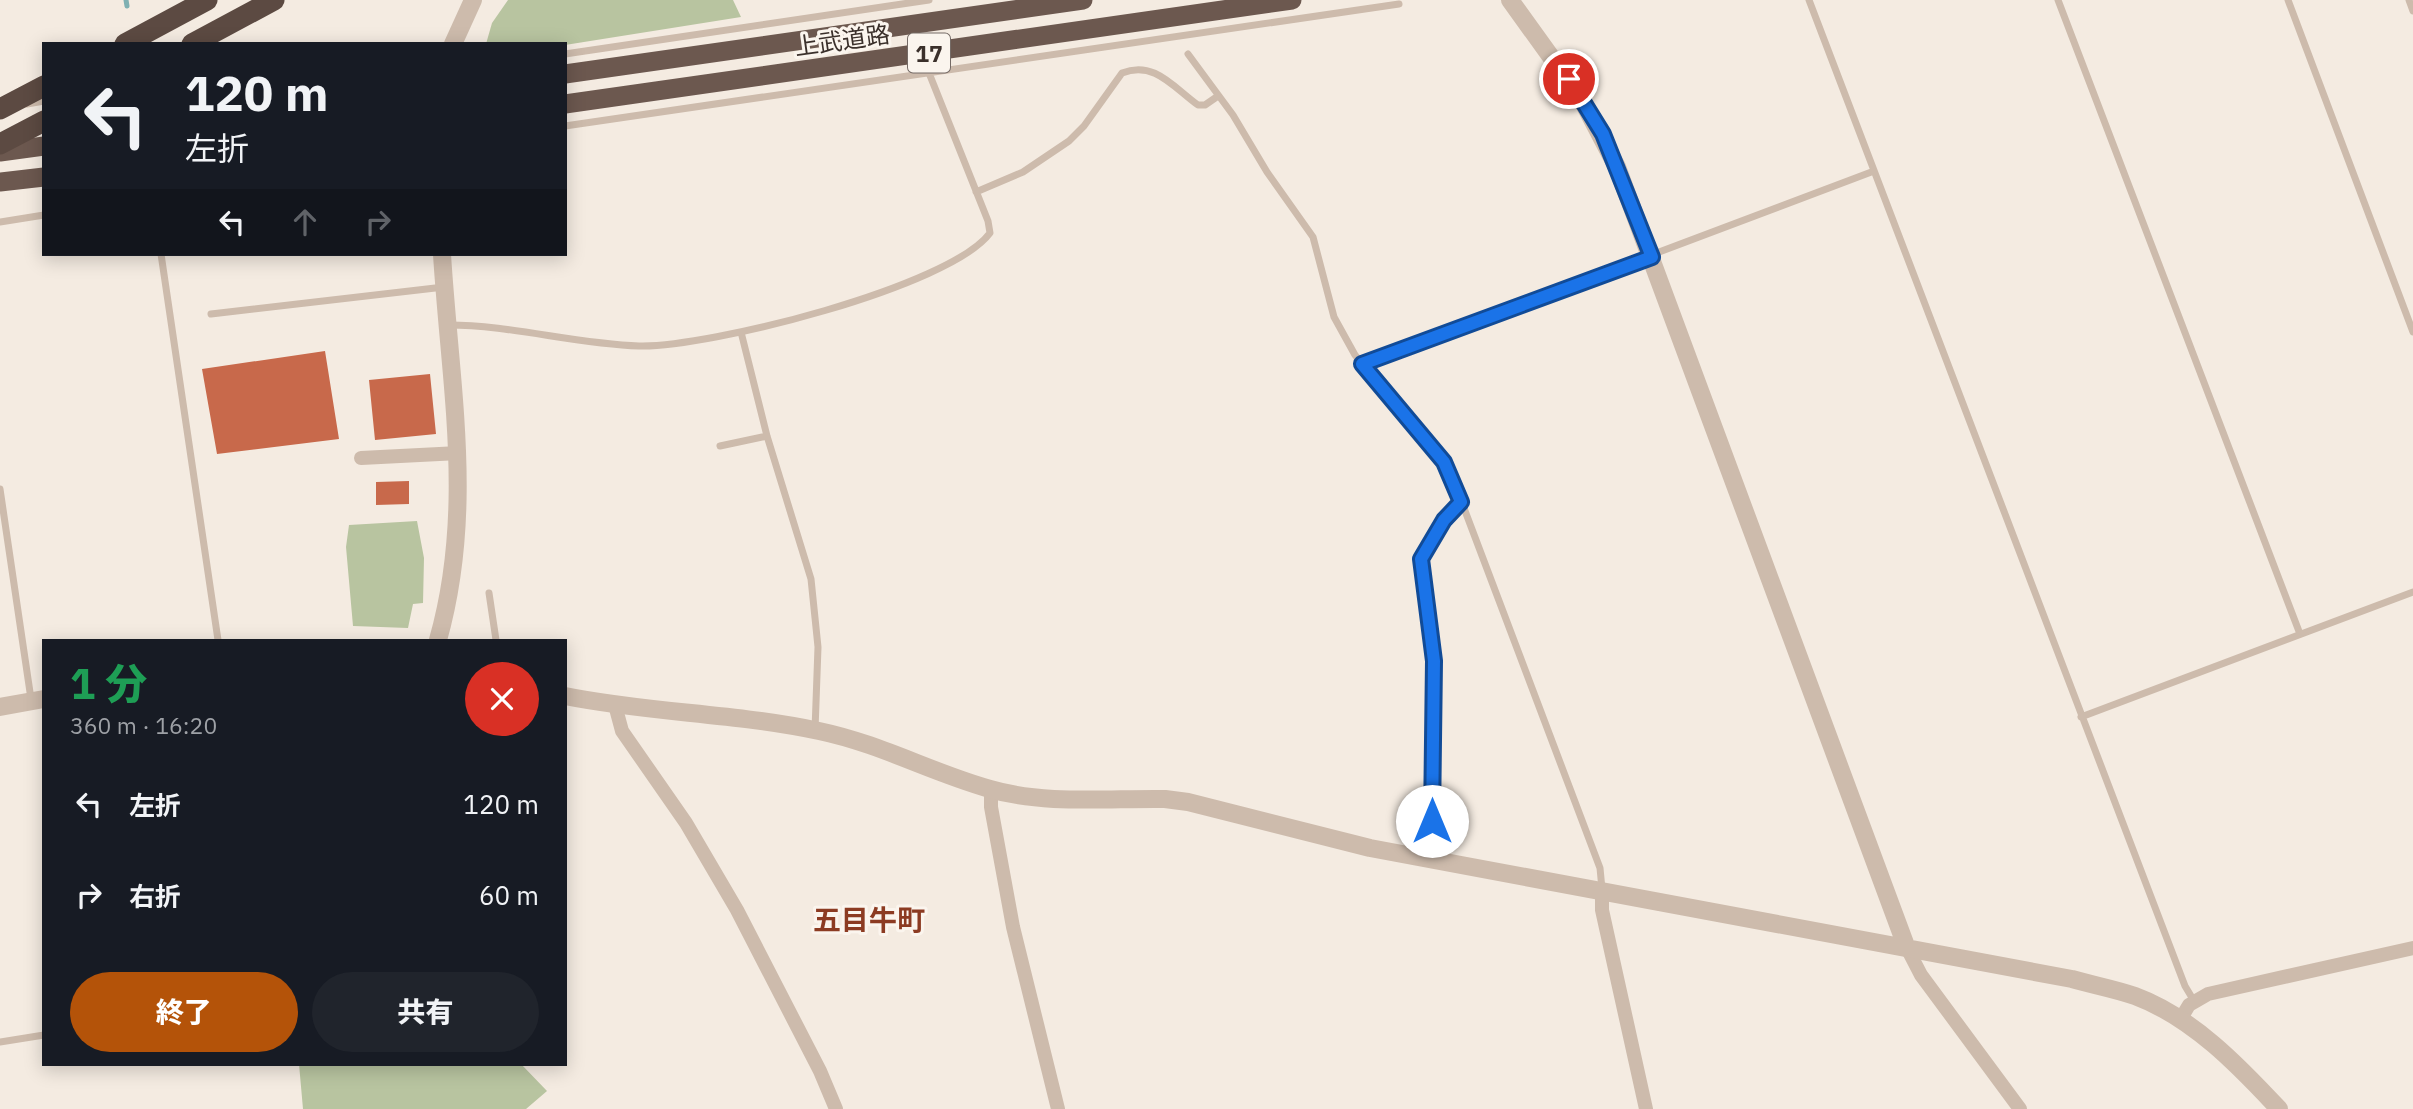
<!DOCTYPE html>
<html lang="ja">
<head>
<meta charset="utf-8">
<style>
	:root { --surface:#171b24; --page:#20242c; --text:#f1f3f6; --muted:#9ea1a6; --accent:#b45309 }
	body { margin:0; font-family:"IBM Plex Sans","Noto Sans JP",sans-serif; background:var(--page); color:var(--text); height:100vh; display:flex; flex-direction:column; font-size:26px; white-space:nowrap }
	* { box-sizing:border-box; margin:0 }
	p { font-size:23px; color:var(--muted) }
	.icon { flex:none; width:38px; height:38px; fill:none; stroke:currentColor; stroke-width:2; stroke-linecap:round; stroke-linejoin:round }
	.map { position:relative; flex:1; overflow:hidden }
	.panel { position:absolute; left:42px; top:639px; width:525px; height:427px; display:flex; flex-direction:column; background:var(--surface); border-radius:0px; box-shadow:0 4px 18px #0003 }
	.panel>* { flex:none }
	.guide { position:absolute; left:42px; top:42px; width:525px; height:214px; border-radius:0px; box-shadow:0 4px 18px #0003; background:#171b24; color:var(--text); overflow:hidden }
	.pin { position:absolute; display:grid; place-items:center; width:60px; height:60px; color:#fff; margin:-30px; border:4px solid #fff; border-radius:50%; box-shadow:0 2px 7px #0007 }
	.me { position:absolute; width:77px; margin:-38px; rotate:0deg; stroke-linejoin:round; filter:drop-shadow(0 0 5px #0008) }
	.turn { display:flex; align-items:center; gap:24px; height:147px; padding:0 28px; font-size:32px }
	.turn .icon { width:91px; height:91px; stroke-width:2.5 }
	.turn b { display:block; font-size:49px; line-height:60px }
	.lanes { display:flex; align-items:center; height:66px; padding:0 28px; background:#0003; justify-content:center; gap:35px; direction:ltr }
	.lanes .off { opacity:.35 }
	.round { display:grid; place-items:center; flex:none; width:74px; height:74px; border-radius:37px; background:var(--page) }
	.summary { display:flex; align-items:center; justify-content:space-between; height:119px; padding:0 28px }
	h1 { font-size:42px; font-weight:800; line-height:52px; color:#1e9e55 }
	.button { display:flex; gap:14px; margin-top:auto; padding:14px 28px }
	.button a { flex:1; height:80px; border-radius:42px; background:var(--accent); color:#fff; font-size:28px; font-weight:800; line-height:80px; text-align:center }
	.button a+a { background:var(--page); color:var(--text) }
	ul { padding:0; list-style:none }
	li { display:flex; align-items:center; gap:21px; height:91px; padding:0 28px }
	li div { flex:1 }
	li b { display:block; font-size:26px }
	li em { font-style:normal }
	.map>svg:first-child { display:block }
</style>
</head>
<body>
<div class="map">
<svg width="2413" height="1109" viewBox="0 0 2413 1109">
	<rect width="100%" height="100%" fill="#f4ebe1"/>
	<path fill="#b8c4a0" d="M508,0H733L741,17L565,45L486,44L492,23Z
		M417,521L424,558L423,603L413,604L408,628L353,626L346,547L349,525Z
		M299,1064H521L547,1091L526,1109H303Z"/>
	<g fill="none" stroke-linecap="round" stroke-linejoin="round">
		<path stroke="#7fb0b2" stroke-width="5" d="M126,0L127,6"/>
	</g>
	<path fill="#c8694b" d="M325,351L339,439L217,454L202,369Z
		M430,374L436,434L375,440L369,380Z
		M409,481V504L376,505V482Z"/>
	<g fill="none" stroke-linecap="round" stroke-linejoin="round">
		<path stroke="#cdbbac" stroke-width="7" d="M1809,0L2185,986L2194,1001
			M2058,0L2300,634
			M2288,0L2413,332
			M2409,0L2413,11
			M565,54L929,0
			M1188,54L1233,115L1267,172L1313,237L1334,317L1355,355L1444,462L1453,479L1600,868L1602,889
			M27,104L44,101
			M565,126L1399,4
			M976,192L1023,172L1069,141L1084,126L1122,73C1154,60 1173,87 1198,105H1205L1218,96
			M0,222L44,215
			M161,254L218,640
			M211,314L444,287
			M448,325C511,325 575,344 639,346C707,348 950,287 990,233L988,221L929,73
			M741,332L767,436L811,579L818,647L815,730
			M1362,364L1874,171
			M720,446L767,436
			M0,489L31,699
			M489,593L496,640
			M2081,717L2413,592
			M0,1042L44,1035"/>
		<path stroke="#cdbbac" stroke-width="14" d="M361,458L459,453
			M615,705L622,731L686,823L737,910L820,1071L836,1109
			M991,790V807L1013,927L1058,1109
			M1431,860L1434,661L1421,559L1444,520L1461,502
			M1602,894V910L1646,1109
			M1906,946L1921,975L2020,1109
			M2180,1020L2189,1005L2208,994L2413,948"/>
		<path stroke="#cdbbac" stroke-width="18" d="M1510,0L1582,100L1617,167L1906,946
			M453,44L473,0
			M438,640C475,509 450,386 442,254
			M565,696C649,713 735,713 819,731C881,744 930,772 990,789C1044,805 1109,798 1165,799L1188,802L1370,848L2072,979C2093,985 2115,989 2135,996C2192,1017 2239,1066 2279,1109
			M0,707L44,699"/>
		<path stroke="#6c584f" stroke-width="19" d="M565,74L1083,0
			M565,104L1292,0
			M0,152L44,146
			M0,182L44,177"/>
		<path stroke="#5c4a42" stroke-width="21" d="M125,44L207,0
			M192,44L274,0
			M0,144L44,121"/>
		<path stroke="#5c4a42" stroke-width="21" d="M0,109L44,86"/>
	</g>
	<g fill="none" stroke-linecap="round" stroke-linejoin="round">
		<defs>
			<path id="route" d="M1432,821L1434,661L1421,559L1444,520L1461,502L1444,462L1362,364L1652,257L1603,134L1569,79"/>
		</defs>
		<use href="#route" stroke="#114b97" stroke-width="18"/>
		<use href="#route" stroke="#1a73e8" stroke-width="12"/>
	</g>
	<g text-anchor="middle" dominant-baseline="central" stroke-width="6" stroke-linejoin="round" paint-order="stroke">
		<rect fill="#fbf5ee" stroke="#756b66" stroke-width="2" x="908" y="33.5" width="42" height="39" rx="5"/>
		<g font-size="23" font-weight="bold" fill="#3b302b">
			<text x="929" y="53">17</text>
		</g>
		<g font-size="24" fill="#3b302b" stroke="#fbf5ee">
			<text transform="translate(842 40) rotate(-8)">上武道路</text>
		</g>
		<g font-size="28" font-weight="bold" fill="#8c3b22" stroke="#fbf5ee">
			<text x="869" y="919">五目牛町</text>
		</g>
	</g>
</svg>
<div class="pin" style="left:1569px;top:79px;background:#d93025"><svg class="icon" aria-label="arrive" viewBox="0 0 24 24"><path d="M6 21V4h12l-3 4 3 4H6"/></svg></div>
<svg class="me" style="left:1432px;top:821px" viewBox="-20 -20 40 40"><circle r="19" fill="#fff"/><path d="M0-13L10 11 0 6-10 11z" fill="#1a73e8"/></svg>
<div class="guide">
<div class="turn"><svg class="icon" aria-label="left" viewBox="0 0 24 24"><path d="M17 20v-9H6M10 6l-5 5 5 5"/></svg><div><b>120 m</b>左折</div></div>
<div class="lanes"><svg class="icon" aria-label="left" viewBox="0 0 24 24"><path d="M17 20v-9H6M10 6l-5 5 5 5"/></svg><svg class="icon off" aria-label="ahead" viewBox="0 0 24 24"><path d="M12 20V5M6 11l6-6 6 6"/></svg><svg class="icon off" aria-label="right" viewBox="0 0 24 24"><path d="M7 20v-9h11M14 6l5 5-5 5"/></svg></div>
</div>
<section class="panel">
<div class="summary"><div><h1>1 分</h1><p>360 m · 16:20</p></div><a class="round" style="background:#d93025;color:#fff"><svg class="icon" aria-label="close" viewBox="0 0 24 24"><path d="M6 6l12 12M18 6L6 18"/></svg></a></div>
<ul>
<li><svg class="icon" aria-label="left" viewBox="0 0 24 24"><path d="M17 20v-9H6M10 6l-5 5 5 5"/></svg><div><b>左折</b></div><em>120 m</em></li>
<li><svg class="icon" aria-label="right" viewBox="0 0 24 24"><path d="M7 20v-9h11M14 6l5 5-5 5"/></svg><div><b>右折</b></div><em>60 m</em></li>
</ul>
<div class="button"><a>終了</a><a>共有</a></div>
</section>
</div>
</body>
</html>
